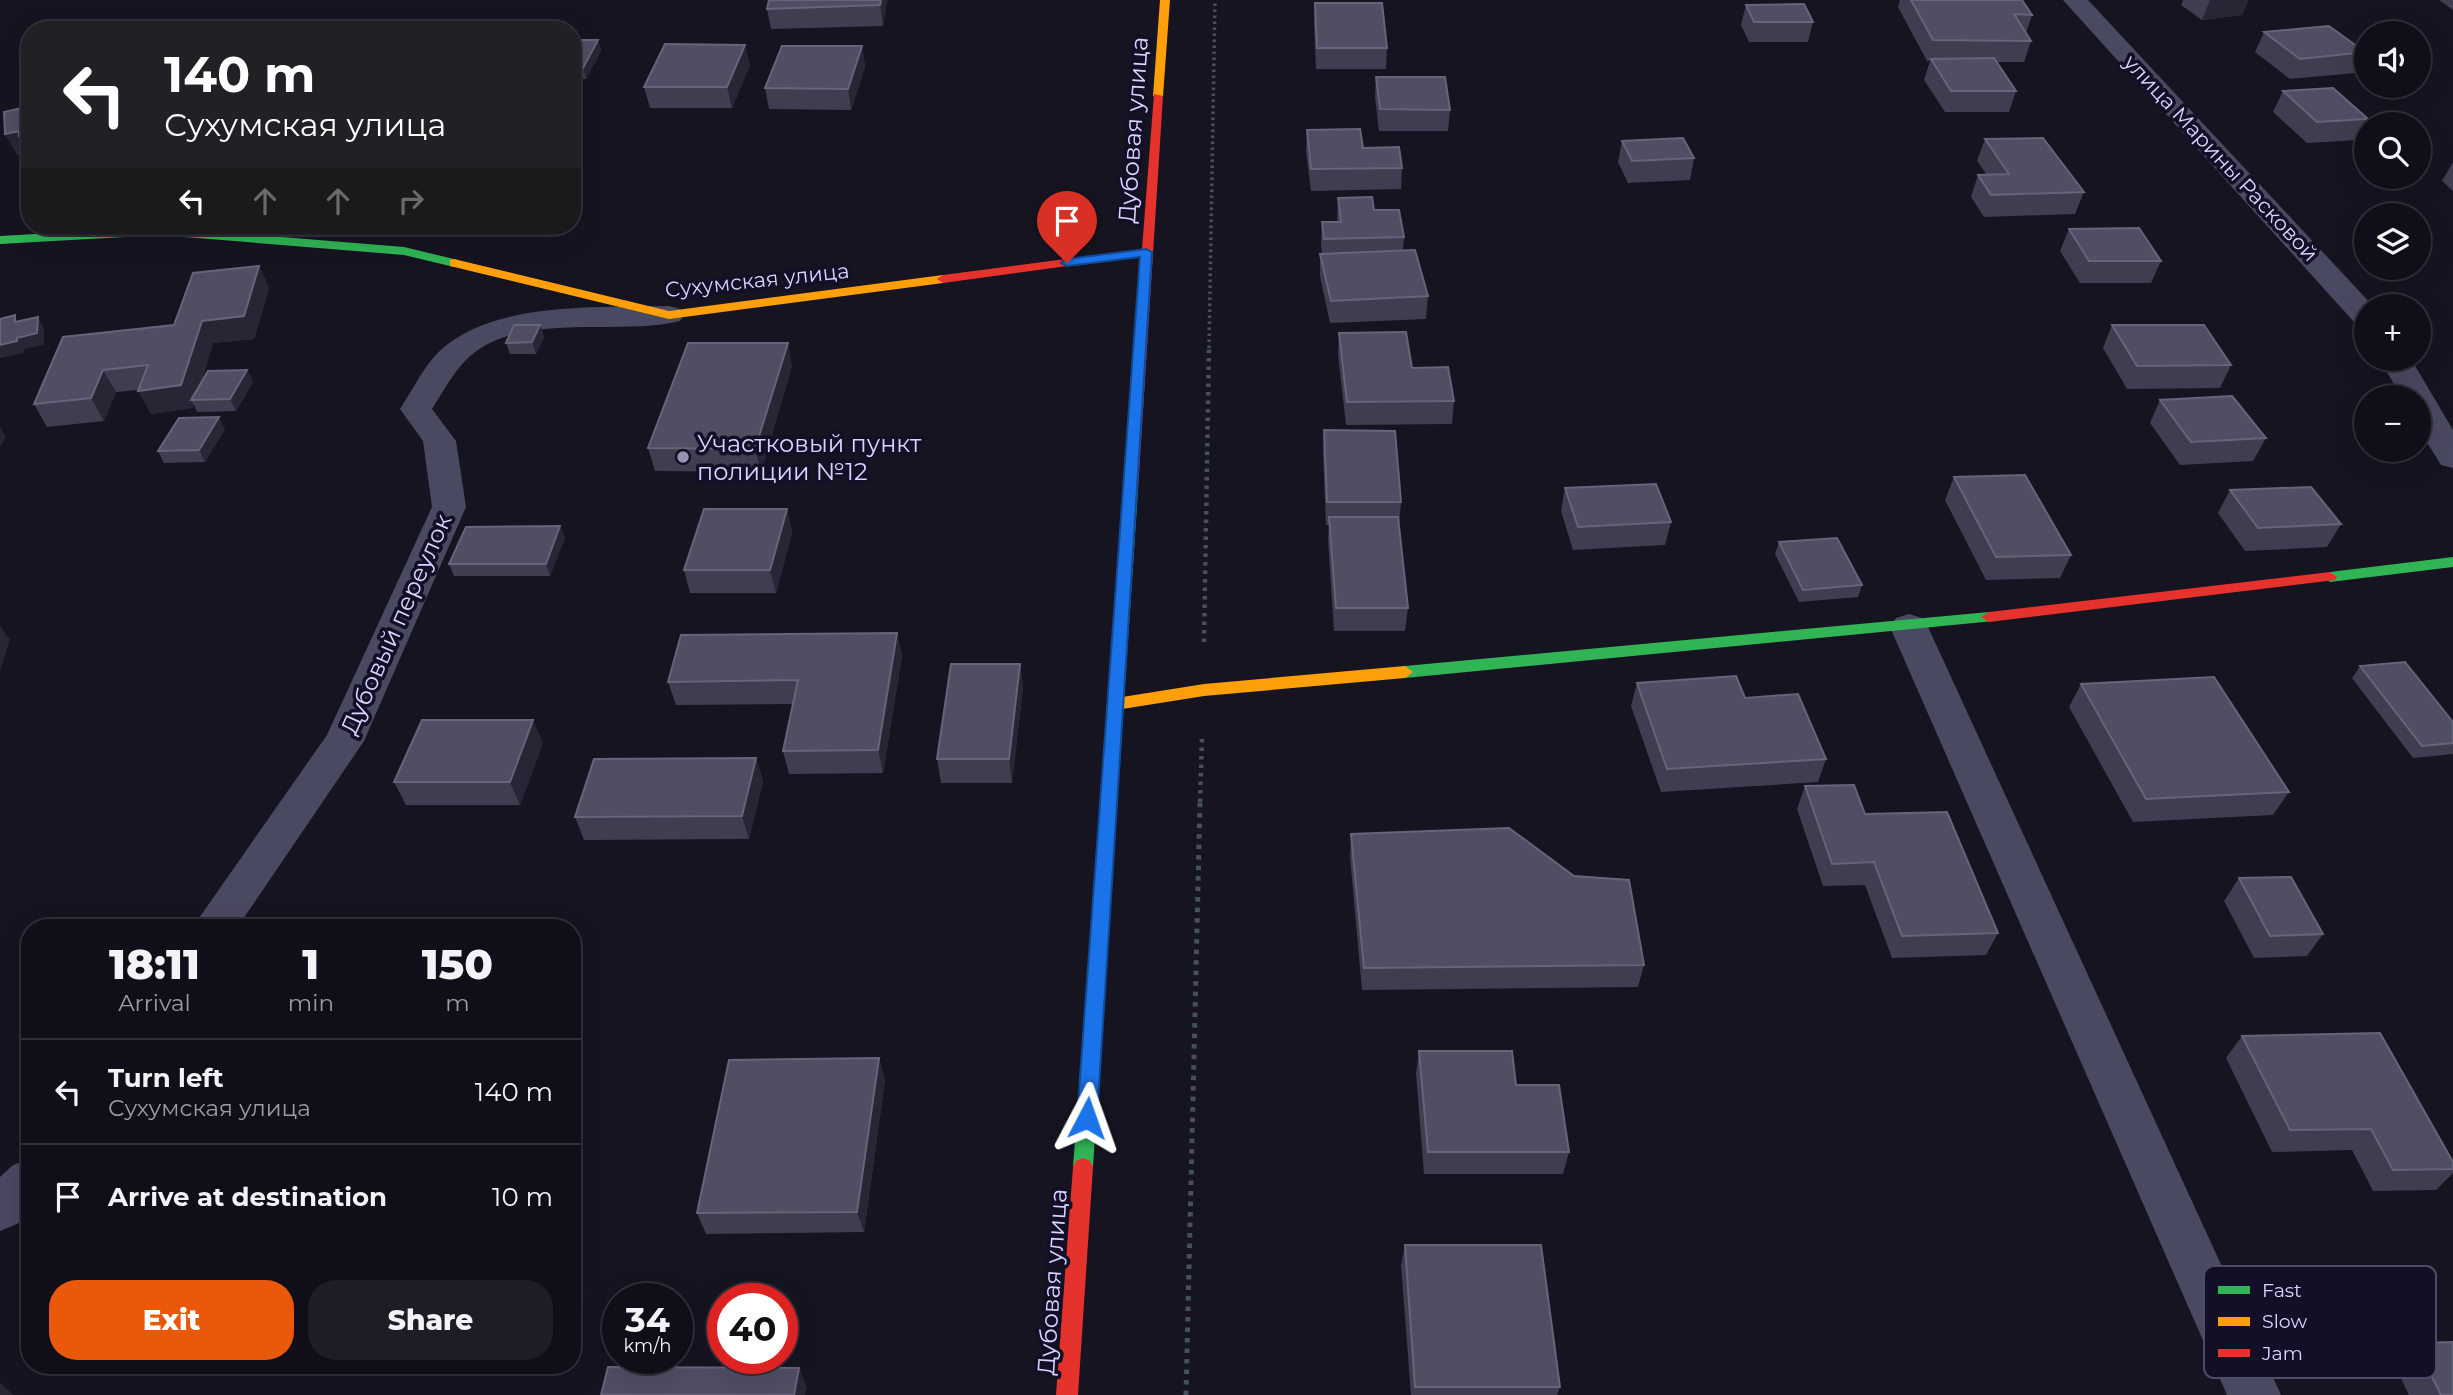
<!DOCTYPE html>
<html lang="en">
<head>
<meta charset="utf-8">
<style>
	:root { --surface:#100f19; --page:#1e1d26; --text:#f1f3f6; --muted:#9c9ca2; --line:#302f38; --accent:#ea580c }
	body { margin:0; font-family:Montserrat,sans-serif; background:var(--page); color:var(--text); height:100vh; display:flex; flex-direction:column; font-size:26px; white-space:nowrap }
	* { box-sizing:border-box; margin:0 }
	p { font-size:23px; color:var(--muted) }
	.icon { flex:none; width:38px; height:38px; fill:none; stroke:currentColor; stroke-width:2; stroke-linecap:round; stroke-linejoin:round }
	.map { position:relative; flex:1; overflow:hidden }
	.details { position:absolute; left:21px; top:919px; width:560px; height:455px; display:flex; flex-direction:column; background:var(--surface); border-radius:28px; box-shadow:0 7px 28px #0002,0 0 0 2px var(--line) }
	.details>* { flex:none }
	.banner { position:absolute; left:21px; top:21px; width:560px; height:214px; border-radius:28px; box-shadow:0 7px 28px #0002,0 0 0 2px var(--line); background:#202124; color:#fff; overflow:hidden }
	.fabs { position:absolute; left:2354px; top:21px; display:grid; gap:14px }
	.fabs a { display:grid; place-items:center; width:77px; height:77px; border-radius:50%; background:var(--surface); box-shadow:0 7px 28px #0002,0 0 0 2px var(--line); font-size:35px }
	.speed { position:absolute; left:602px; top:1283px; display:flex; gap:14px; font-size:35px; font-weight:700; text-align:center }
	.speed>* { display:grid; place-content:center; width:91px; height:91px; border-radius:50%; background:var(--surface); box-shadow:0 7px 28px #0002,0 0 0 2px var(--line); line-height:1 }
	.speed small { font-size:18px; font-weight:400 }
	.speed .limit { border:10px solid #d22; background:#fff; color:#111 }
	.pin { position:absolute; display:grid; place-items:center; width:60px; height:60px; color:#fff; margin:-72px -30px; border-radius:50% 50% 50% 0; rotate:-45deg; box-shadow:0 0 7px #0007 }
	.pin .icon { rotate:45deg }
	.me { position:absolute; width:77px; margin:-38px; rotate:4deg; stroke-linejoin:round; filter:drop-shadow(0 0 5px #0008) }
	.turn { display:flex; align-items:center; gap:24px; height:147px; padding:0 28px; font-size:32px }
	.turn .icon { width:91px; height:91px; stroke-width:2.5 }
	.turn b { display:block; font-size:49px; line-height:60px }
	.lanes { display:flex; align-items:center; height:66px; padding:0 28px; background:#0003; justify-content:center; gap:35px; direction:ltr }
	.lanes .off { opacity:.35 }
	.eta { display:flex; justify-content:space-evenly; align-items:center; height:119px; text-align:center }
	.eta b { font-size:42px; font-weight:800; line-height:49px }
	.primary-button { display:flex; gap:14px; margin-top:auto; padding:14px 28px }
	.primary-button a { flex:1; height:80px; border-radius:28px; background:var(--accent); color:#fff; font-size:28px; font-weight:800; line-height:80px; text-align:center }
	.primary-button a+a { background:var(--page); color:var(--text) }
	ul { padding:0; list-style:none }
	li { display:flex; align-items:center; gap:21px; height:105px; padding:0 28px; border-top:2px solid var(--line) }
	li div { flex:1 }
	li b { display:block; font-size:26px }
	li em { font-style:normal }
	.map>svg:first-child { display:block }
</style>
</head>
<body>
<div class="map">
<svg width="2453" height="1395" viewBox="0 0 2453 1395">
	<rect width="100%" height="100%" fill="#161421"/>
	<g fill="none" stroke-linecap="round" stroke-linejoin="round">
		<path stroke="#44505f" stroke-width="3.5" stroke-dasharray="2.5 3.5" stroke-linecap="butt" d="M1209,348L1215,0"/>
		<path stroke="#44505f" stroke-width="4.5" stroke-dasharray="3.5 5" stroke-linecap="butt" d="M1204,642L1209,347
			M1200,802L1202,738"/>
		<path stroke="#44505f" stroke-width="5" stroke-dasharray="4.5 6" stroke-linecap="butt" d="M1186,1395L1200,801"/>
		<path fill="#4a4962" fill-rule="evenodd" d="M2063,0H2088L2373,306H2366V326L2355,323Z
			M669,306L680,309L684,315L680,321C618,337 517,309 466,360C452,374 443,392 432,409L456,441L466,507L364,741L237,928H192L327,735L432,507L423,441L400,409C414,388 427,359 448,344C504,301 602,308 669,306Z
			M2379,359H2411L2453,430V468L2441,465L2418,428V397H2402Z
			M1909,614L1922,618L1928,627L2281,1395H2227L1890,627L1896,618Z
			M30,1159V1213L17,1224L0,1231V1177L13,1165Z"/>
		<path fill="#30b455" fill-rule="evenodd" d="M160,227L404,247L458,260L460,263L454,267L404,255L160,235L0,244V236Z
			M1131,486L1138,490L1093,1167L1090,1173L1083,1176L1076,1173L1073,1167L1124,490Z
			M2453,557V567L2330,582L2323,577L2330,572Z
			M1989,612L1997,617L1994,621L1405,678L1397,672L1405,666Z"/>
		<path fill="#ff9f0a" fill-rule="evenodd" d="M1160,0H1170L1163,96L1158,99L1153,96Z
			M454,259L669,311L943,275L949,279L943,283L669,319L450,266V260Z
			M1405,666L1413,672L1405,678L1204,696L1116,710L1108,704L1116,698L1204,684Z"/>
		<path fill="#e5322d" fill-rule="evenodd" d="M1154,94L1163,96L1138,490L1131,494L1124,490L1141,256L943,283L937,279L943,275L1142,249Z
			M2330,572L2337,577L2335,580L1989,622L1981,617L1989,612Z
			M1083,1158L1090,1161L1093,1167L1078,1395H1056L1073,1167L1076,1161Z"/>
	</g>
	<path fill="#403d50" d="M769,0H887L883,26L771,29L767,9Z
		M1900,0H2022L2032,15L2026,33L2031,41L2024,62H1996L2016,91L2009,112H1945L1924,80L1930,61H1927L1898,7Z
		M2183,0H2248L2242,15L2202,20L2181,5Z
		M2439,0H2453V10Z
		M1315,3L1387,48L1386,69H1316L1314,23Z
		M1746,5L1813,22L1808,42H1749L1741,25Z
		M2264,32L2365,52L2355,73L2290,79L2255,52Z
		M572,40H598L601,51L586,79H572Z
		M862,46L865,67L851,110L769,109L765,88Z
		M750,65L732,108H650L644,87Z
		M1376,77L1450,110L1448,131H1379L1375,97Z
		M2283,91L2368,119L2357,140L2307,143L2273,112Z
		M1307,130L1363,148L1402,168L1401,189L1311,191L1306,151Z
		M1985,139L2084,192L2075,214L1984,217L1971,197L1978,175H1987L1977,161Z
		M1622,141L1694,158L1690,180L1628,183L1618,162Z
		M2453,162V191L2442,181Z
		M1338,198L1374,210L1404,237L1403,250L1428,296L1426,319L1330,323L1320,276V254H1322L1321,244L1322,222H1337Z
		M2069,229L2161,261L2151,283H2080L2060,251Z
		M259,266L269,288L254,339L213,343L200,386L247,370L253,382L236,411L197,412L194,405L192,408L151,414L139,390L116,392L104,421L47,427L34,404L174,325Z
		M540,325L544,337L536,354H510L506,343Z
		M2112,325L2231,365L2220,388L2127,389L2103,348Z
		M1339,333L1412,368L1454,401L1452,424L1346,425L1338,355Z
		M792,366L761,472L655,471L648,448Z
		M2160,400L2266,438L2253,461L2180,465L2150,423Z
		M225,429L205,462L164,463L158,451Z
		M1324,430L1401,502L1399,525L1408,608L1405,631H1334L1328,540L1329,525H1326L1323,453Z
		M1954,477L2071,555L2060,578L1986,580L1945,500Z
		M1565,488L1671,522L1665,545L1573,550L1561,511Z
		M2230,490L2341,524L2327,547L2245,551L2218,513Z
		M787,509L792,533L776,593H690L684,570Z
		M560,526L565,538L550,576H454L449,564Z
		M1779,542L1862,585L1858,597L1799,602L1775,554Z
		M897,633L902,656L883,773L789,774L783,751L793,704L676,705L668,682Z
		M1020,664L1023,687L1012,783H941L937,759Z
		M2360,666L2453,722V754L2413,758L2352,678Z
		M1637,683L1745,698L1826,759L1818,782L1661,792L1631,706Z
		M2081,684L2289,792L2273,815L2133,822L2069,707Z
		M543,743L520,805H406L394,782Z
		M756,758L763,781L749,839L584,840L575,817Z
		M1805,786L1998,933L1986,955L1892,958L1865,885L1823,886L1797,809Z
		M1351,834L1644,965L1638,987L1362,990L1350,857Z
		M2239,878L2323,934L2307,956L2254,958L2224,901Z
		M2242,1036L2453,1162V1173L2436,1190L2373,1191L2352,1150L2272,1152L2226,1058Z
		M1419,1051L1516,1085L1569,1152L1563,1174H1424L1416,1073Z
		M879,1058L885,1080L864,1232L706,1234L697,1213Z
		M1405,1245L1560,1387L1557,1395H1411L1401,1265Z
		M2415,1343L2453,1395H2409L2393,1362Z"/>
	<path fill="#282635" d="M881,0H887L883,26L880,5Z
		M2210,0H2248L2242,15L2202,20Z
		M598,40L601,51L586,79L583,68Z
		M745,45L750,65L732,108L727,87Z
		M862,46L865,67L851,110L848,89Z
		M19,131L30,134V157L28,153L17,155L5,134Z
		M259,266L269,288L254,339L213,343L195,400H191L194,405L192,408L151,414L138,391L202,321Z
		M38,317L44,329V345L24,349V353L0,358V345L17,338Z
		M540,325L544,337L536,354L532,342Z
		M788,343L792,366L761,472L755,449Z
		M103,370L116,392L104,421L91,398Z
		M247,370L253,382L236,411L230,399Z
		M219,417L225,429L205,462L199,450Z
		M0,427L6,437L0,447Z
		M787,509L792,533L776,593L770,570Z
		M560,526L565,538L550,576L546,564Z
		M0,626L10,640L0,671Z
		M897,633L902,656L883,773L878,750Z
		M1020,664L1023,687L1012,783L1009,759Z
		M533,720L543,743L520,805L510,782Z
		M756,758L763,781L749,839L742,816Z
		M879,1058L885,1080L864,1232L857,1212Z
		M799,1368L807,1387L805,1395H794Z
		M0,1383L14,1395H0Z"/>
	<path fill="#504e63" stroke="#66637b" stroke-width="2" d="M769,0H881L880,5L767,9Z
		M1911,0H2022L2032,15L2014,14L2031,41L1933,40Z
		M1315,3H1382L1387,48H1317Z
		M1804,4L1813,22H1754L1746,5Z
		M2329,26L2365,52L2300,59L2264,32Z
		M572,40H598L583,68H572Z
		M665,44L745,45L727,87H644Z
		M782,46H862L848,89L765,88Z
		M1994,58L2016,91H1951L1931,59Z
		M1376,77H1445L1450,110L1380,109Z
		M2333,88L2368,119L2317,122L2283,91Z
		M30,106V134L19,136V131L5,134L4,112Z
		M1360,129L1363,148L1399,147L1402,168L1311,169L1307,130Z
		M1683,138L1694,158L1632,161L1622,141Z
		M2043,138L2084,192L1991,195L1978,175L2009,174L1985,139Z
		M1372,197L1374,210H1399L1404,237L1324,239L1322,222H1341L1338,198Z
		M2139,228L2161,261H2089L2069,229Z
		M1415,250L1428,296L1331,301L1320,254Z
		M259,266L244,316L202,321L181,385L138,391L148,365L103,370L91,398L34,404L63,337L174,325L193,273Z
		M15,315V322L38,317L37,333L17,338V341L0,345V319Z
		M514,325H540L532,342L506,343Z
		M2112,325H2204L2231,365L2137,366Z
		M1406,332L1412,368L1448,367L1454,401L1347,402L1339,333Z
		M688,343H788L755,449L648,448Z
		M247,370L230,399L191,400L208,371Z
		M2232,396L2266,438L2191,442L2160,400Z
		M219,417L199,450L158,451L179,418Z
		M1324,430L1395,431L1401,502H1327Z
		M2025,475L2071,555L1996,557L1954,477Z
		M1656,484L1671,522L1578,527L1565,488Z
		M2311,487L2341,524L2258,528L2230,490Z
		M704,509H787L770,570H684Z
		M1329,517H1398L1408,608H1336Z
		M560,526L546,564H449L466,527Z
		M1837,538L1862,585L1803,590L1779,542Z
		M897,633L878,750L783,751L798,680L668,682L681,635Z
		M2405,662L2453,722V743L2422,746L2360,666Z
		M951,664H1020L1009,759H937Z
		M1736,676L1745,698L1798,694L1826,759L1667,769L1637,683Z
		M2214,677L2289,792L2146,799L2081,684Z
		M422,720H533L510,782H394Z
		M756,758L742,816L575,817L594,759Z
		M1854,785L1865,814L1947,812L1998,933L1902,936L1874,862L1832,864L1805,786Z
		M1509,828L1574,876L1629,880L1644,965L1364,968L1351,834Z
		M2291,877L2323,934L2270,936L2239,878Z
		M2380,1033L2453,1162V1169L2393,1170L2371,1129L2290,1130L2242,1036Z
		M1419,1051H1512L1516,1085H1559L1569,1152H1428Z
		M879,1058L857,1212L697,1213L729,1060Z
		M1405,1245H1541L1560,1387H1415Z
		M2453,1342V1395H2441L2415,1343Z
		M608,1367L799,1368L794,1395H601Z"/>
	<path fill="#1a73e8" stroke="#114b97" stroke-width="2" d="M1146,249L1152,252L1097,1118L1094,1125L1087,1127L1080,1125L1077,1118L1140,257L1067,266L1061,263L1067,259Z"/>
	<circle fill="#9591b1" stroke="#130f26" stroke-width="2.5" cx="683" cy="457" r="7"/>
	<g text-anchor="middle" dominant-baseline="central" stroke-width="7" stroke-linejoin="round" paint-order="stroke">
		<g font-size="21" fill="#d9d4ff" stroke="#130f26">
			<text transform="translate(2221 158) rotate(47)">улица Марины Расковой</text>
			<text transform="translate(757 280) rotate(-6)">Сухумская улица</text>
		</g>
		<g font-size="24" fill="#d9d4ff" stroke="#130f26">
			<text transform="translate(1133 130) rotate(-86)">Дубовая улица</text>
			<text transform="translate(396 624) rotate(-66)">Дубовый переулок</text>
			<text transform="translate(1052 1282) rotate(-86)">Дубовая улица</text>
		</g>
		<g font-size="24" fill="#d9d4ff" stroke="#130f26" text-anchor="start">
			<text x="697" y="443">Участковый пункт<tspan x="697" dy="28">полиции №12</tspan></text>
		</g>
	</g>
	<rect x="2204" y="1266" width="232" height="112" rx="10" fill="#130f26" stroke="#4e4a67" stroke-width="2"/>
	<rect x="2218" y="1286" width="32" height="8" fill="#30b455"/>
	<rect x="2218" y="1317" width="32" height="9" fill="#ff9f0a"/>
	<rect x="2218" y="1349" width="32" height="8" fill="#e5322d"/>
	<g font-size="19" fill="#d9d4ff">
		<text x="2262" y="1297">Fast</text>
		<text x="2262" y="1328">Slow</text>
		<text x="2262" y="1360">Jam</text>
	</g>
</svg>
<div class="fabs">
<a><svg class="icon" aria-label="sound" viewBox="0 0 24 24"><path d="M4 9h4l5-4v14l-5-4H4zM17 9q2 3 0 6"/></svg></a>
<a><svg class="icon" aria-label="search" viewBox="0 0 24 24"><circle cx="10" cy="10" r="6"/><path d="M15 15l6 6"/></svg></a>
<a><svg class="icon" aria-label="layers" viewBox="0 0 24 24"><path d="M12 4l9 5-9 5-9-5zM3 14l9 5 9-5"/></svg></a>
<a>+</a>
<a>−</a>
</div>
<div class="speed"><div>34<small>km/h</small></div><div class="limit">40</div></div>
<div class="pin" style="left:1067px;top:263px;background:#d93025"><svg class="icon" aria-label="arrive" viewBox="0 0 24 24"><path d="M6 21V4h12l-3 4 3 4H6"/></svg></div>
<svg class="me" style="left:1087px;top:1118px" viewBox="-20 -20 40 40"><path d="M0-17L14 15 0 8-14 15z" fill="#1a73e8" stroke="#fff" stroke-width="4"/></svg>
<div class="banner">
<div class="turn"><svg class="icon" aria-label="left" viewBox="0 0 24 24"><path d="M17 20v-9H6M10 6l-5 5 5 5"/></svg><div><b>140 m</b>Сухумская улица</div></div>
<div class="lanes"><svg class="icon" aria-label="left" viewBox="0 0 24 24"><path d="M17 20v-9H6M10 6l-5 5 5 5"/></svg><svg class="icon off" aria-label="ahead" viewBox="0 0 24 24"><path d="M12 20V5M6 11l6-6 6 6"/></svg><svg class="icon off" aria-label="ahead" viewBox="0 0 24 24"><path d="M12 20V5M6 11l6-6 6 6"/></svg><svg class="icon off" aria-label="right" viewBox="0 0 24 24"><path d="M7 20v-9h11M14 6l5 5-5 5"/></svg></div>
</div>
<section class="details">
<div class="eta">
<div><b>18:11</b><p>Arrival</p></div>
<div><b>1</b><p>min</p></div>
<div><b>150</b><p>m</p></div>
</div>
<ul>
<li><svg class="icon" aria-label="left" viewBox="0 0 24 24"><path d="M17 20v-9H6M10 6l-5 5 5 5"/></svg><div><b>Turn left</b><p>Сухумская улица</p></div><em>140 m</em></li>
<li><svg class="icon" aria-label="arrive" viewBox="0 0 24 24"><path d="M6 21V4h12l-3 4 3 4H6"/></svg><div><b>Arrive at destination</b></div><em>10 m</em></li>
</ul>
<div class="primary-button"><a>Exit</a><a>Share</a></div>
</section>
</div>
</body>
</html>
